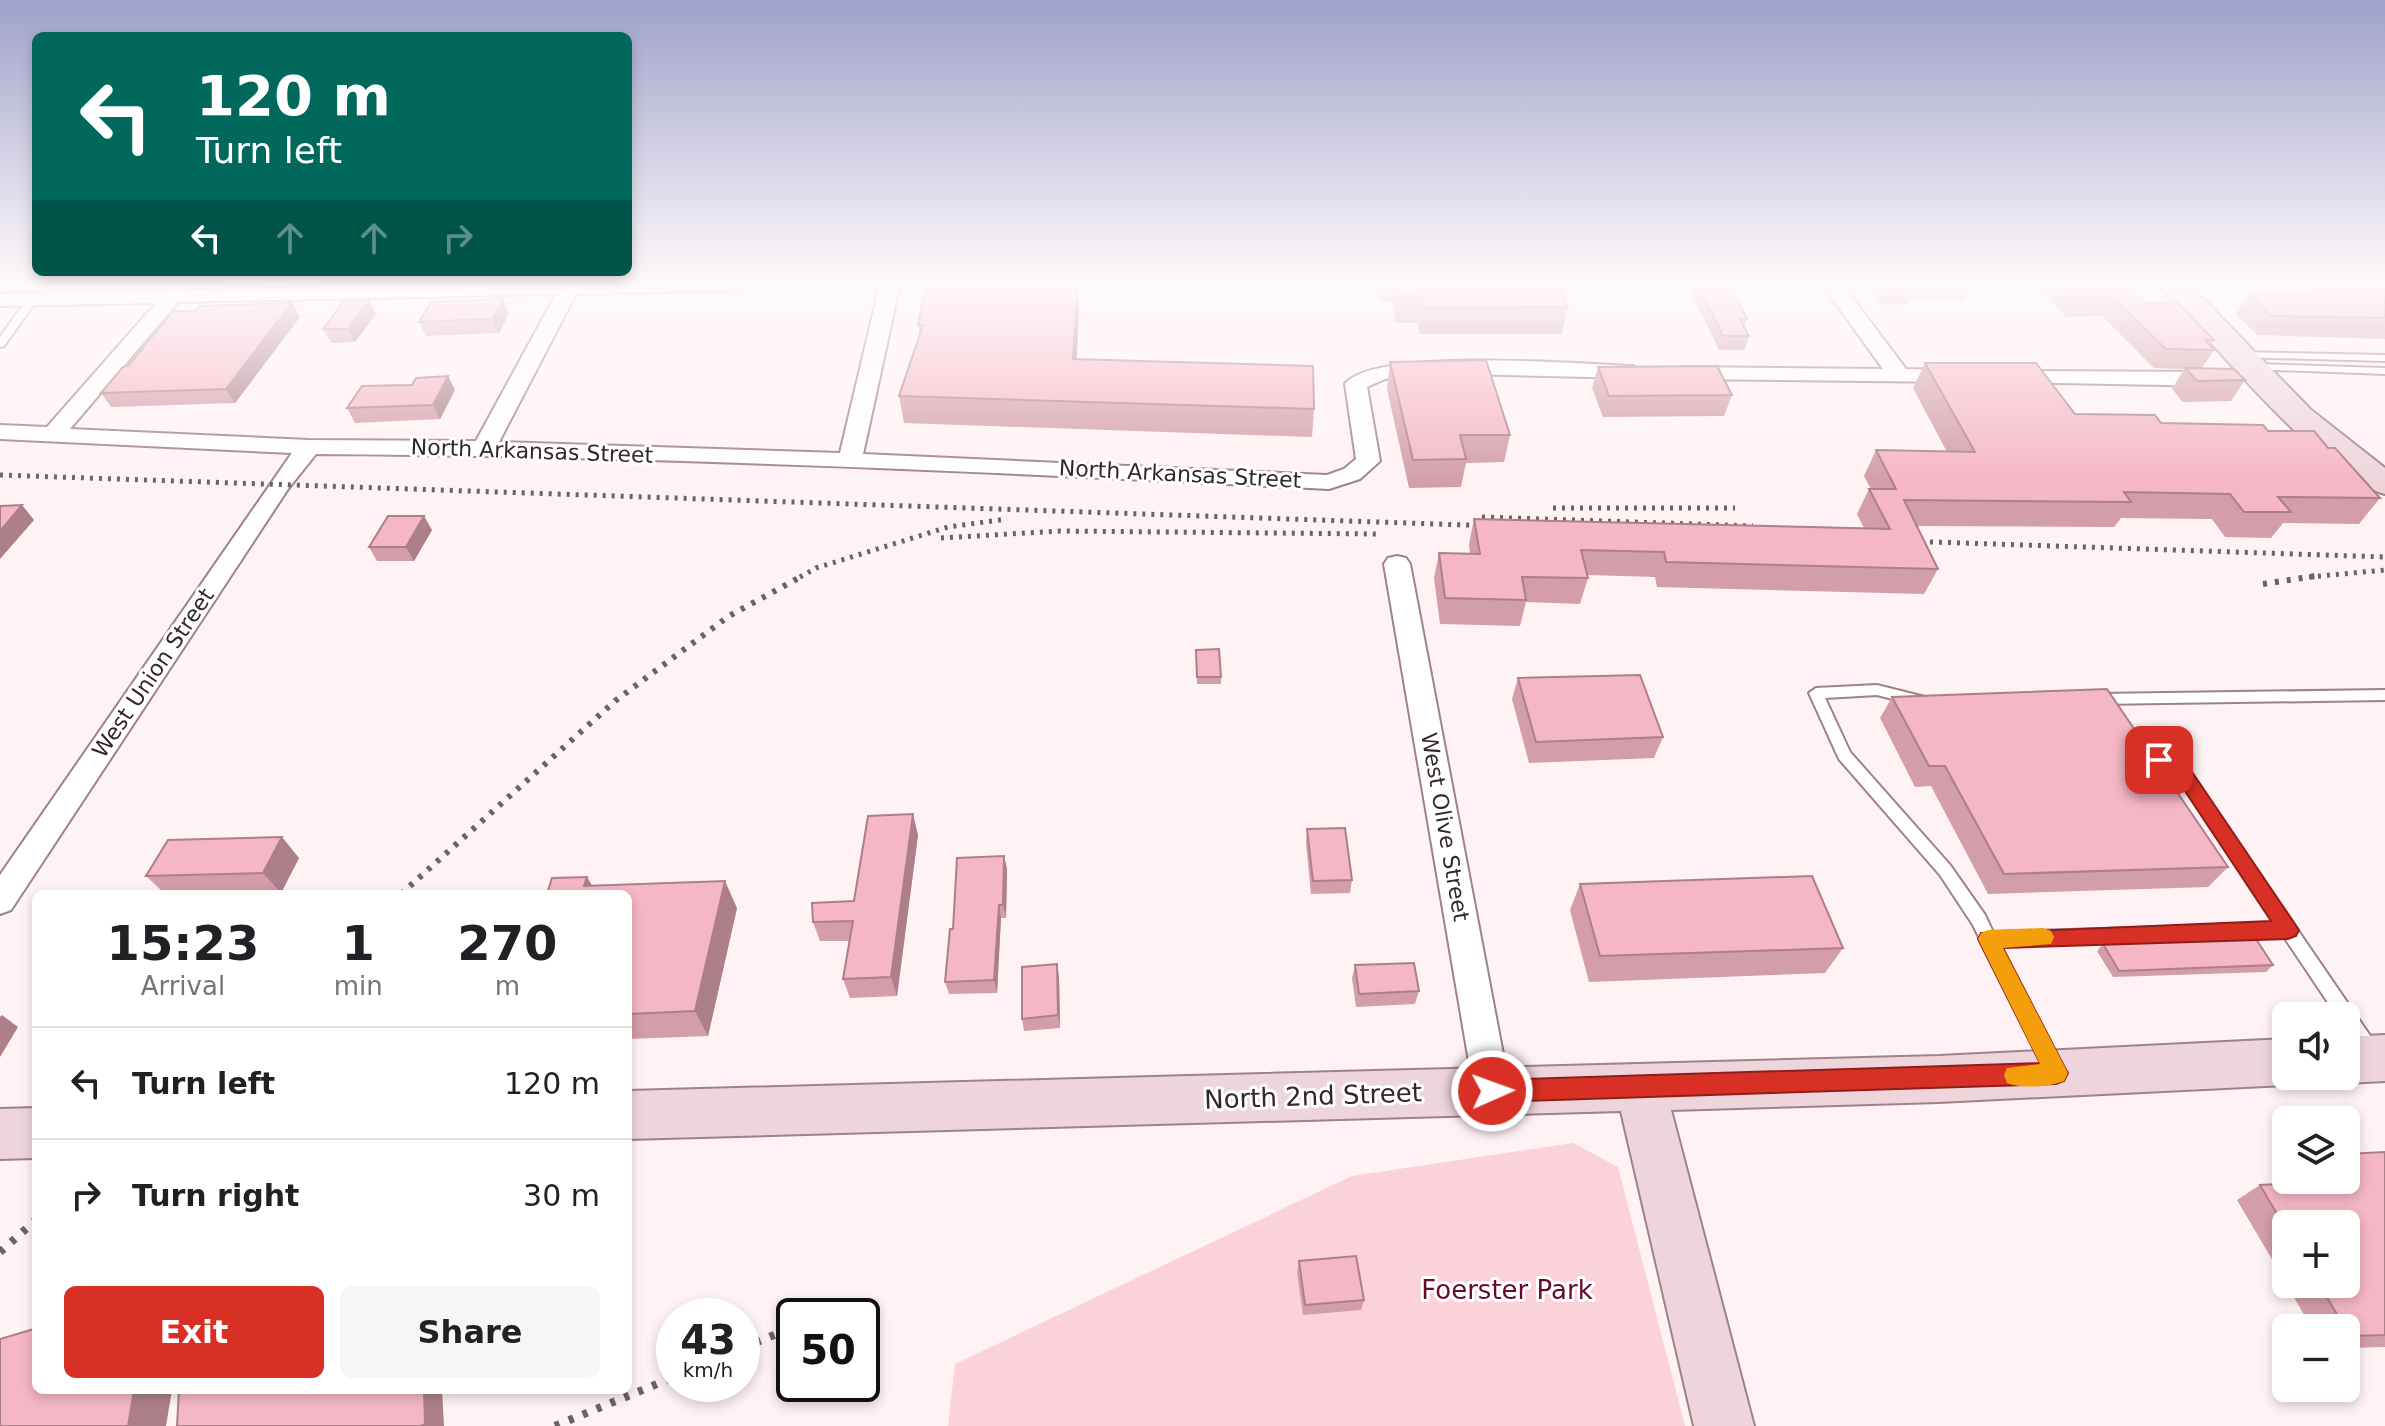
<!DOCTYPE html>
<html lang="en">
<head>
<meta charset="utf-8">
<style>
	:root { --surface:#fff; --page:#f6f6f6; --text:#202124; --muted:#757577; --line:#e0e0e0; --accent:#d93025 }
	body { margin:0; font-family:"DejaVu Sans",sans-serif; background:var(--page); color:var(--text); height:100vh; display:flex; flex-direction:column; font-size:30px; white-space:nowrap }
	* { box-sizing:border-box; margin:0 }
	p { font-size:26px; color:var(--muted) }
	.icon { flex:none; width:44px; height:44px; fill:none; stroke:currentColor; stroke-width:2; stroke-linecap:round; stroke-linejoin:round }
	.map { position:relative; flex:1; overflow:hidden }
	.side { position:absolute; left:32px; top:890px; width:600px; height:504px; display:flex; flex-direction:column; background:var(--surface); border-radius:12px; box-shadow:0 4px 12px #0003 }
	.side>* { flex:none }
	.top-card { position:absolute; left:32px; top:32px; width:600px; height:244px; border-radius:12px; box-shadow:0 4px 12px #0003; background:#00695c; color:#fff; overflow:hidden }
	.tools { position:absolute; left:2272px; top:1002px; display:grid; gap:16px }
	.tools a { display:grid; place-items:center; width:88px; height:88px; border-radius:12px; background:var(--surface); box-shadow:0 4px 12px #0003; font-size:40px }
	.speed { position:absolute; left:656px; top:1298px; display:flex; gap:16px; font-size:40px; font-weight:700; text-align:center }
	.speed>* { display:grid; place-content:center; width:104px; height:104px; border-radius:50%; background:var(--surface); box-shadow:0 4px 12px #0003; line-height:1 }
	.speed small { font-size:20px; font-weight:400 }
	.speed .limit { border:4px solid #111; border-radius:12px; background:#fff; color:#111 }
	.pin { position:absolute; display:grid; place-items:center; width:68px; height:68px; color:#fff; margin:-34px; border-radius:16px; box-shadow:0 4px 12px #0006 }
	.me { position:absolute; width:88px; margin:-44px; rotate:88deg; stroke-linejoin:round; filter:drop-shadow(0 0 6px #0008) }
	.turn { display:flex; align-items:center; gap:28px; height:168px; padding:0 32px; font-size:36px }
	.turn .icon { width:104px; height:104px; stroke-width:2.5 }
	.turn b { display:block; font-size:56px; line-height:68px }
	.lanes { display:flex; align-items:center; height:76px; padding:0 32px; background:#0003; justify-content:center; gap:40px; direction:ltr }
	.lanes .off { opacity:.35 }
	.eta { display:flex; justify-content:space-evenly; align-items:center; height:136px; text-align:center }
	.eta b { font-size:48px; font-weight:700; line-height:56px }
	.action { display:flex; gap:16px; margin-top:auto; padding:16px 32px }
	.action a { flex:1; height:92px; border-radius:12px; background:var(--accent); color:#fff; font-size:32px; font-weight:700; line-height:92px; text-align:center }
	.action a+a { background:var(--page); color:var(--text) }
	ul { padding:0; list-style:none }
	li { display:flex; align-items:center; gap:24px; height:112px; padding:0 32px; border-top:2px solid var(--line) }
	li div { flex:1 }
	li b { display:block; font-size:30px }
	li em { font-style:normal }
	.map>svg:first-child { display:block }
</style>
</head>
<body>
<div class="map">
<svg width="2385" height="1426" viewBox="0 0 2385 1426">
	<rect width="100%" height="100%" fill="#fff2f5"/>
	<path fill="#fbd1da" d="M1573,1143L1618,1167L1685,1426H948L955,1364L1352,1176Z"/>
	<g fill="none" stroke-linecap="round" stroke-linejoin="round">
		<defs>
			<path id="lane" d="M32,297L37,300L4,346L0,347V337L28,298Z
				M2240,352L2385,355V361L2236,357L2235,355Z
				M2253,364L2385,368V374L2249,369L2248,367Z
				M1877,685L1925,697L1927,701L1920,706L1877,695L1825,698L1850,752L1950,865L1985,915L1993,932L2275,924L2174,772L2133,755L2131,751L2133,747H2143L2184,764L2377,1046L2380,1052L2377,1058L2371,1060C2356,1053 2346,1032 2346,1016H2337L2284,937L2000,946L2061,1066L2058,1072L2052,1074L2046,1072L1973,925L1940,875L1839,759L1809,693L1816,688Z
				M2385,690V700L2097,704L2090,699L2097,694Z"/>
			<path id="street" d="M178,284L188,290L476,284H755L745,290L576,294L499,442L840,453L880,284H900L863,454L1327,475L1344,469L1356,459L1345,384C1374,347 1581,364 1633,366L1644,372L1633,378L1421,373L1385,379L1367,387L1380,461L1360,479L1329,489C991,472 654,456 316,454L288,489L11,910L0,914V875L292,453L0,439V425L47,427L156,303L0,306V294L167,290ZM556,294L476,441L309,440L70,429L178,302Z
				M1822,284H1842L1906,369L1957,370L1968,376L1957,382L1682,379L1671,373L1682,367L1883,369Z
				M2010,371L2217,372L2228,379L2217,386L2002,382L1999,377Z
				M1397,556L1406,558L1410,564L1510,1091L1504,1103L1492,1107L1480,1103L1474,1091L1384,564L1388,558Z"/>
			<path id="secondary" d="M2159,284H2189L2310,409L2385,468V494C2332,480 2242,377 2204,335C2189,319 2172,302 2159,284Z
				M2385,1035V1081L2346,1083L2329,1076H2346V1037Z
				M2286,1039V1076H2304L2286,1085L1939,1102L1671,1110L1754,1426H1694L1621,1111L628,1139V1091L1939,1056Z
				M36,1108V1158L0,1159V1109Z"/>
		</defs>
		<use href="#lane" stroke="#9e8288" stroke-width="4"/>
		<use href="#street" stroke="#9e8288" stroke-width="4"/>
		<use href="#secondary" stroke="#9e8288" stroke-width="4"/>
		<use href="#lane" fill="#fff" fill-rule="evenodd"/>
		<use href="#street" fill="#fff" fill-rule="evenodd"/>
		<use href="#secondary" fill="#eed5dc" fill-rule="evenodd"/>
		<path stroke="#6d6164" stroke-width="5" stroke-dasharray="3 6" stroke-linecap="butt" d="M0,475L1495,526
			M1553,508H1735
			M1482,517L1753,526
			M941,538L1060,531L1377,534
			M1903,541L2385,557
			M800,577L816,568L948,527L1007,519
			M2309,577L2385,570"/>
		<path stroke="#6d6164" stroke-width="6" stroke-dasharray="4 8" stroke-linecap="butt" d="M2263,584L2322,575
			M401,894L615,701L729,616L804,575"/>
		<path stroke="#6d6164" stroke-width="8" stroke-dasharray="5 10" stroke-linecap="butt" d="M0,1252L36,1220
			M820,1316L827,1313
			M742,1348L794,1327
			M555,1426L674,1377"/>
	</g>
	<path fill="#d39da9" d="M1077,284L1079,310L1077,359L1314,409L1312,437L904,423L899,396L920,334L918,325Z
		M1375,284H1560L1568,307L1562,334H1420L1417,323H1396L1392,301H1378Z
		M1687,284H1729L1747,319L1744,326L1749,336L1745,350H1719Z
		M1867,284H1969L1970,286L1964,300H1910L1908,304L1882,305Z
		M2043,284H2127L2145,303L2214,340L2210,346L2214,350L2202,368L2245,380L2231,401L2183,402L2172,389L2184,369L2154,368L2102,316L2066,317L2043,290L2045,286Z
		M2316,284H2385V339L2257,335L2236,314L2249,294L2308,295Z
		M369,300L376,314L355,342L331,343L323,329Z
		M509,313L499,333L426,336L419,322Z
		M300,317L235,403L111,407L101,393L128,366Z
		M1390,362L1510,435L1504,462L1466,463L1461,487L1409,488L1387,389Z
		M1925,363L2075,414L2161,423L2268,431L2328,448L2380,498L2359,524L2283,523L2271,538L2225,537L2212,519L2121,518L2114,527L1917,526L1938,569L1924,594L1657,587L1655,577L1587,575L1588,578L1580,604L1526,602L1520,626L1440,624L1434,578L1439,553L1470,554L1469,544L1474,519L1864,528L1857,514L1869,489H1871L1864,476L1876,450L1947,452L1913,388Z
		M1598,367L1732,395L1724,416L1603,417L1592,388Z
		M448,376L455,390L440,419L355,423L347,408L412,385Z
		M432,530L414,561H377L369,547Z
		M1196,650L1221,677V684H1197Z
		M1518,678L1663,737L1654,758L1529,763L1512,699Z
		M1892,697L2228,867L2208,887L1988,894L1931,786L1915,787L1880,718Z
		M1307,829L1352,880L1350,893L1311,894L1306,843Z
		M918,835L897,996L850,998L843,979L849,941H820L813,922L854,901Z
		M1004,856L1007,869L1006,918H1001L997,993L949,994L945,982L953,929Z
		M299,858L281,893L165,894L146,876Z
		M587,877L592,886L737,908L708,1036L628,1039V894H547Z
		M1580,884L1843,948L1825,973L1589,982L1570,910Z
		M2103,944L2273,965L2266,972L2113,977L2097,951Z
		M1355,965L1419,991L1415,1004L1356,1007L1352,978Z
		M1059,977L1060,1028L1024,1031L1022,1019Z
		M2385,1152V1347L2346,1348V1328H2312L2286,1284H2346L2286,1224V1283L2237,1200L2260,1185L2326,1181L2325,1180H2346V1154Z
		M1299,1261L1364,1300L1361,1310L1303,1315L1297,1272Z"/>
	<path fill="#ac7f8a" d="M1077,284L1079,310L1075,386L1073,359Z
		M503,299L509,313L499,333L492,319Z
		M369,300L376,314L355,342L348,329Z
		M292,303L300,317L235,403L226,389Z
		M448,376L455,390L440,419L433,405Z
		M22,505L34,520L0,559V531Z
		M424,516L432,530L414,561L406,547Z
		M913,814L918,835L897,996L891,977Z
		M282,837L299,858L281,893L263,873Z
		M1004,856L1007,869L1006,918L1003,905Z
		M587,877L597,894L584,886Z
		M725,881L737,908L708,1036L695,1011Z
		M999,905L1001,918L997,993L994,980Z
		M1057,964L1059,977L1060,1028L1058,1015Z
		M2,1015L18,1027L0,1057V1017Z
		M134,1390H172L166,1426H128Z
		M424,1390H442L444,1426H421Z"/>
	<path fill="#f5b6c5" stroke="#ac7f8a" stroke-width="2" d="M1077,284L1073,359L1313,366L1314,409L899,396L923,325H918L926,286Z
		M1397,284H1560L1568,307L1423,308L1421,296H1400Z
		M1697,284H1729L1747,319H1740L1749,336H1723Z
		M1882,284H1969L1970,286L1911,287L1914,291H1888Z
		M2064,284H2127L2145,303L2177,302L2214,340H2205L2214,350L2166,349L2113,298H2076Z
		M2321,284H2385V318L2270,316L2249,294L2314,295L2311,292H2329Z
		M503,299L492,319L419,322L431,302Z
		M369,300L348,329H323L344,301Z
		M292,303L226,389L101,393L123,367L128,366L173,311H196L200,306Z
		M1486,360L1510,435H1460L1466,459L1413,460L1390,362Z
		M1925,363H2036L2075,414L2155,415L2161,423L2263,425L2268,431H2314L2328,448H2335L2380,498L2278,497L2291,512H2244L2230,494L2124,492L2131,502L1904,500L1938,569L1666,562L1664,552L1581,550L1588,578L1522,577L1526,600L1445,598L1439,553L1480,554L1474,519L1890,529L1869,489H1896L1876,450L1975,452Z
		M1717,366L1732,395L1609,396L1598,367Z
		M2185,368L2234,369L2245,380L2197,381Z
		M448,376L433,405L347,408L362,386L412,385L416,378Z
		M22,505L0,531V506Z
		M388,516H424L406,547H369Z
		M1219,649L1221,677H1197L1196,650Z
		M1640,675L1663,737L1536,742L1518,678Z
		M2107,689L2228,867L2004,874L1945,766H1929L1892,697Z
		M913,814L891,977L843,979L853,921L813,922L812,903L854,901L868,816Z
		M1345,828L1352,880L1313,881L1307,829Z
		M282,837L263,873L146,876L168,840Z
		M1004,856L1003,905H999L994,980L945,982L950,929H953L957,858Z
		M1812,876L1843,948L1600,956L1580,884Z
		M587,877L584,886L725,881L695,1011L628,1014V894H547L552,878Z
		M2256,939L2273,965L2119,971L2103,944Z
		M1414,963L1419,991L1359,994L1355,965Z
		M1057,964L1058,1015L1022,1019V967Z
		M2385,1152V1335L2350,1336L2319,1284H2346V1224H2286V1229L2260,1185L2359,1180L2346,1159V1154Z
		M1356,1256L1364,1300L1305,1305L1299,1261Z
		M36,1321V1390H134L128,1426H0V1339L34,1329Z
		M179,1390H424L425,1424L421,1426H177Z"/>
	<linearGradient id="sky" x2="0" y2="1"><stop stop-color="#9fa2ca"/><stop offset="0.59" stop-color="#fff9fa"/><stop offset="1" stop-color="#fff9fa" stop-opacity="0"/></linearGradient>
	<rect width="2385" height="483" fill="url(#sky)"/>
	<path fill="#d93025" stroke="#8d1f18" stroke-width="2" d="M2159,753L2186,763L2299,930L2296,936L2288,939L2003,948L2064,1066L2068,1073L2064,1081L2056,1084L1492,1102L1484,1099L1481,1091L1484,1083L1492,1080L2040,1063L1978,939L1981,933L2271,921L2173,773L2153,765L2150,760Z"/>
	<path fill="#f59e0b" d="M2043,928L2051,931L2054,937L2051,944L2003,948L2068,1073L2064,1081C2049,1087 2023,1089 2007,1083L2004,1075L2007,1068L2040,1064L1978,939L1981,933L1988,930Z"/>
	<g text-anchor="middle" dominant-baseline="central" stroke-width="6" stroke-linejoin="round" paint-order="stroke">
		<g font-size="22" fill="#322729" stroke="#fff">
			<text transform="translate(532 451) rotate(2)">North Arkansas Street</text>
			<text transform="translate(1180 474) rotate(3)">North Arkansas Street</text>
			<text transform="translate(153 673) rotate(-56)">West Union Street</text>
			<text transform="translate(1445 827) rotate(80)">West Olive Street</text>
		</g>
		<g font-size="26" fill="#322729" stroke="#fff">
			<text transform="translate(1313 1096) rotate(-2)">North 2nd Street</text>
		</g>
		<g font-size="26" fill="#650930" stroke="#fff">
			<text x="1507" y="1290">Foerster Park</text>
		</g>
	</g>
</svg>
<div class="tools">
<a><svg class="icon" aria-label="sound" viewBox="0 0 24 24"><path d="M4 9h4l5-4v14l-5-4H4zM17 9q2 3 0 6"/></svg></a>
<a><svg class="icon" aria-label="layers" viewBox="0 0 24 24"><path d="M12 4l9 5-9 5-9-5zM3 14l9 5 9-5"/></svg></a>
<a>+</a>
<a>−</a>
</div>
<div class="speed"><div>43<small>km/h</small></div><div class="limit">50</div></div>
<div class="pin" style="left:2159px;top:760px;background:#d93025"><svg class="icon" aria-label="arrive" viewBox="0 0 24 24"><path d="M6 21V4h12l-3 4 3 4H6"/></svg></div>
<svg class="me" style="left:1492px;top:1091px" viewBox="-20 -20 40 40"><circle r="17" fill="#d93025" stroke="#fff" stroke-width="3"/><path d="M0-11L8 9 0 5-8 9z" fill="#fff"/></svg>
<div class="top-card">
<div class="turn"><svg class="icon" aria-label="left" viewBox="0 0 24 24"><path d="M17 20v-9H6M10 6l-5 5 5 5"/></svg><div><b>120 m</b>Turn left</div></div>
<div class="lanes"><svg class="icon" aria-label="left" viewBox="0 0 24 24"><path d="M17 20v-9H6M10 6l-5 5 5 5"/></svg><svg class="icon off" aria-label="ahead" viewBox="0 0 24 24"><path d="M12 20V5M6 11l6-6 6 6"/></svg><svg class="icon off" aria-label="ahead" viewBox="0 0 24 24"><path d="M12 20V5M6 11l6-6 6 6"/></svg><svg class="icon off" aria-label="right" viewBox="0 0 24 24"><path d="M7 20v-9h11M14 6l5 5-5 5"/></svg></div>
</div>
<section class="side">
<div class="eta">
<div><b>15:23</b><p>Arrival</p></div>
<div><b>1</b><p>min</p></div>
<div><b>270</b><p>m</p></div>
</div>
<ul>
<li><svg class="icon" aria-label="left" viewBox="0 0 24 24"><path d="M17 20v-9H6M10 6l-5 5 5 5"/></svg><div><b>Turn left</b></div><em>120 m</em></li>
<li><svg class="icon" aria-label="right" viewBox="0 0 24 24"><path d="M7 20v-9h11M14 6l5 5-5 5"/></svg><div><b>Turn right</b></div><em>30 m</em></li>
</ul>
<div class="action"><a>Exit</a><a>Share</a></div>
</section>
</div>
</body>
</html>
